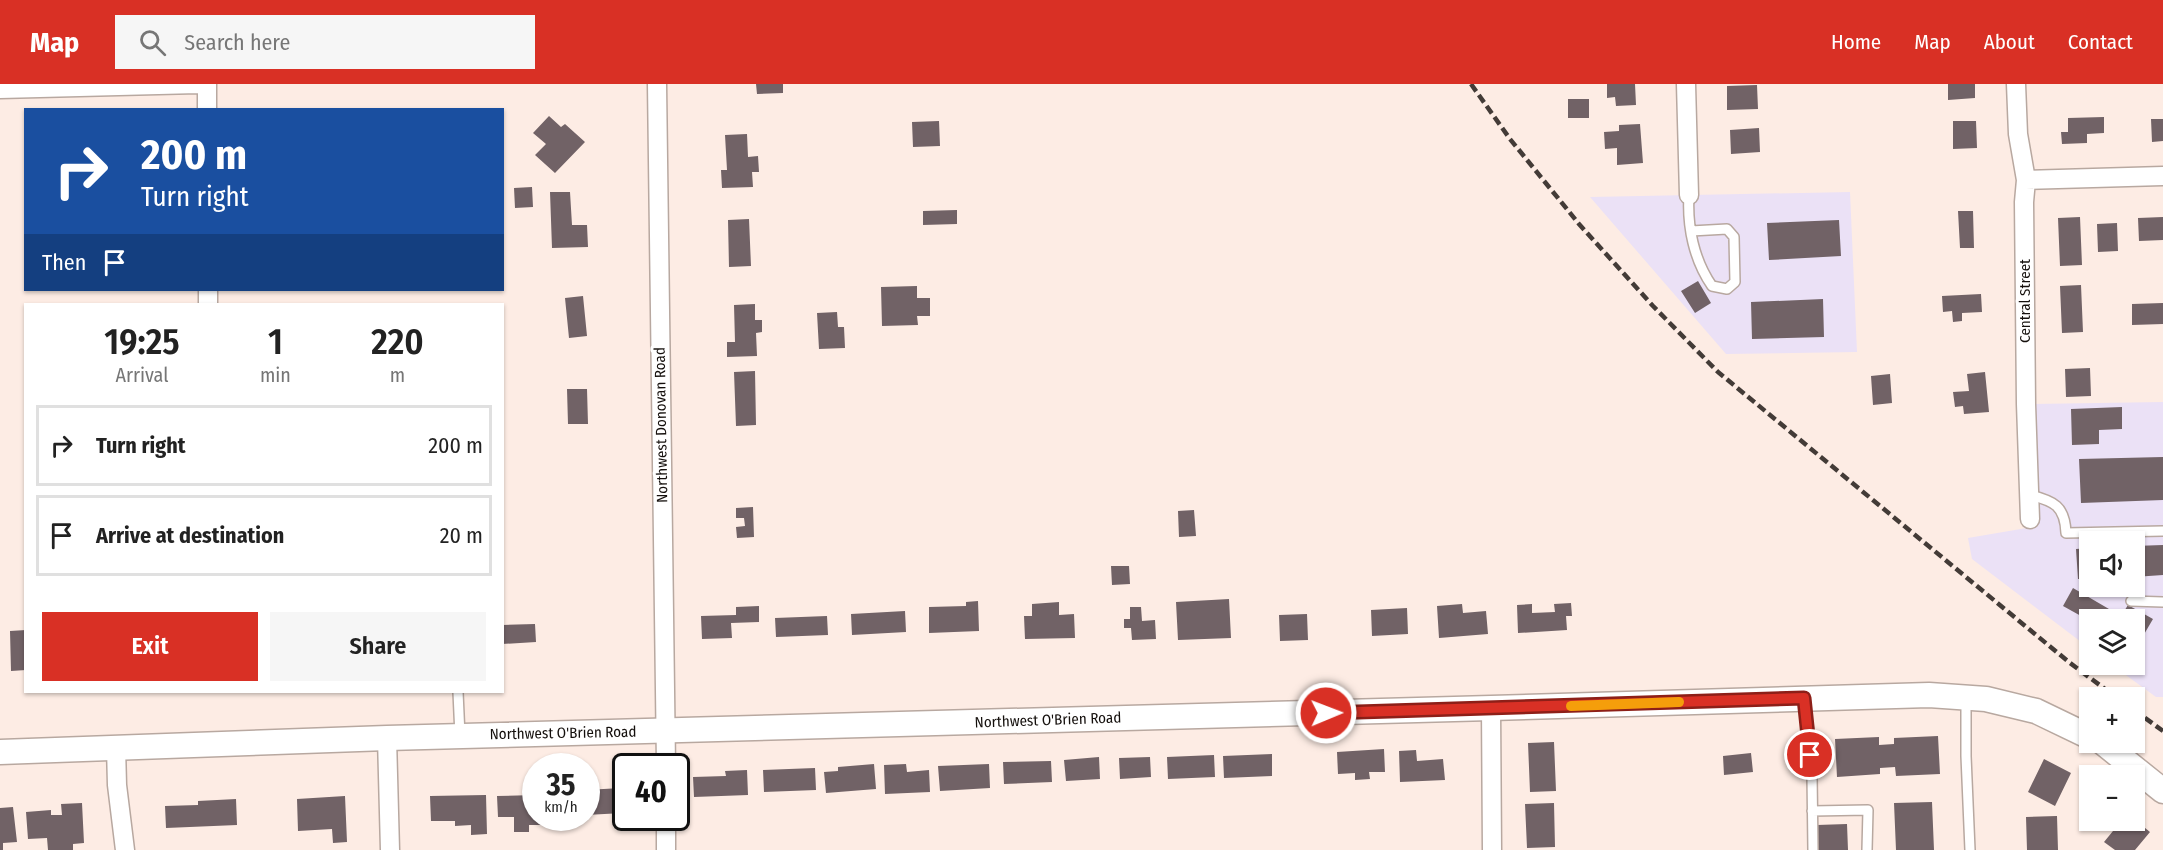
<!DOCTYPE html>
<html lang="en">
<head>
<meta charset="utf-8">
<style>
	:root { --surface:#fff; --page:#f6f6f6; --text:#222; --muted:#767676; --line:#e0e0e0; --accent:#d93025 }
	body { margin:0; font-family:"Fira Sans Condensed",sans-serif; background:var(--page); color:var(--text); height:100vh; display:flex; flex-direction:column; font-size:22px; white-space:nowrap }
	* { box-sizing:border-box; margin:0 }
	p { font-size:20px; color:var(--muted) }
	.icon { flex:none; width:33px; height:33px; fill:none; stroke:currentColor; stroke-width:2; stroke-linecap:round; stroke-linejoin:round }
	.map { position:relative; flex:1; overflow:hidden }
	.panel { position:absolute; left:24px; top:219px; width:480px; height:390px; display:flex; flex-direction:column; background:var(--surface); border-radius:0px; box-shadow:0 2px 4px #0004 }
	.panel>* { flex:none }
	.hud { position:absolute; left:24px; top:24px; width:480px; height:183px; border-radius:0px; box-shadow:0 2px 4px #0004; background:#1a4fa0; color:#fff; overflow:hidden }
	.buttons { position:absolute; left:2079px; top:447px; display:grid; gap:12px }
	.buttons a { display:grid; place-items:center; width:66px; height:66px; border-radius:0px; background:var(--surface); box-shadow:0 2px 4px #0004; font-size:30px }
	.speed { position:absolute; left:522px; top:669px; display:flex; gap:12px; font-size:30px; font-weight:700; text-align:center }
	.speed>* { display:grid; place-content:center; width:78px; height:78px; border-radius:50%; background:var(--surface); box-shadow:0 2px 4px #0004; line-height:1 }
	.speed small { font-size:15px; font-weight:400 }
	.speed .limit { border:3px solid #111; border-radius:9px; background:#fff; color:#111 }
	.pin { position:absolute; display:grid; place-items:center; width:51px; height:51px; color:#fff; margin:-26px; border:3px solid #fff; border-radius:50%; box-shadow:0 2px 6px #0007 }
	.me { position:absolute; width:66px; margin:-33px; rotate:89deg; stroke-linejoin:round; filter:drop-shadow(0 0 4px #0008) }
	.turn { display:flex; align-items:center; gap:21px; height:126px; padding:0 18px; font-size:27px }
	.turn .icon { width:78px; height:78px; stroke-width:2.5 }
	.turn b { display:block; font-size:42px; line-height:51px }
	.then { display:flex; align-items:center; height:57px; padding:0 18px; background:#0003; gap:12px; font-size:22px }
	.eta { display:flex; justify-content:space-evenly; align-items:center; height:102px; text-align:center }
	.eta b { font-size:36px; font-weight:600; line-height:42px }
	.button { display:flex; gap:12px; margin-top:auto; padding:12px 18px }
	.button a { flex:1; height:69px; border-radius:0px; background:var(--accent); color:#fff; font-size:24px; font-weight:600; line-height:69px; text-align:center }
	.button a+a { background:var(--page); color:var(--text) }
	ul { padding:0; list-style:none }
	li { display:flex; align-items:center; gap:18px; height:81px; margin:0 12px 9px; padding:0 6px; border:3px solid var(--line); border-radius:0px }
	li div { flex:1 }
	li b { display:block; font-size:22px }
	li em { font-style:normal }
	header { display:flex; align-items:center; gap:36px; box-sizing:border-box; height:84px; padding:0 30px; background:var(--accent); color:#fff }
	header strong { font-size:28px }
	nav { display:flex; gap:33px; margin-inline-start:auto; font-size:21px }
	.search { width:420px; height:54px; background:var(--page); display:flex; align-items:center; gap:15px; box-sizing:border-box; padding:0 21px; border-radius:0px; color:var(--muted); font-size:22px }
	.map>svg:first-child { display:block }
</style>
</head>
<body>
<header>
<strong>Map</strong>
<div class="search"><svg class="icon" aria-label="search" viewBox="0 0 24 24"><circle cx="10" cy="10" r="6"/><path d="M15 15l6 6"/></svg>Search here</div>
<nav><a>Home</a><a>Map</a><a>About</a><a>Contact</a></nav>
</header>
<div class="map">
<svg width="2163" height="766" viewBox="0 0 2163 766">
	<rect width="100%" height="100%" fill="#fdece4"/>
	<path fill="#ebe1f6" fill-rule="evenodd" d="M1850,108L1857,268L1726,270L1590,113Z
		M2163,318V613H2156L2112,581L2134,580V536H2090L2089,564L1972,475L1968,454L2038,442L2033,320ZM2090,458H2134V502H2090Z"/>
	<path fill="#716266" d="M756,0H783V9L757,10Z
		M1607,0H1635L1636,21L1616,22L1615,13L1607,14Z
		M1948,0H1975V14L1948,16Z
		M1757,1L1758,25L1727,26V2Z
		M1568,15H1589V34H1568Z
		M549,32L561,43L565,40L585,58L555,89L535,71L546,60L533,49Z
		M2104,33V49L2087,50V59L2062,60L2061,48H2068V34Z
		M2151,35H2163V57L2152,58Z
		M939,37L940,62L913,63L912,38Z
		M1953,37H1976L1977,64L1953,65Z
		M1640,40L1643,79L1617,81V64L1605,65L1604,48L1619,47V41Z
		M1759,44L1760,68L1731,70L1730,46Z
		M747,50L748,73L758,72L759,88H752L753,103L722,104L721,86H727L725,51Z
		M532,103L533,123L515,124L514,104Z
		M550,108H570L572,141H587L588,163L552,164Z
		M957,126V140L923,141V127Z
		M1958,127H1973L1974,164H1960Z
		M2080,133L2082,181L2060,182L2058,134Z
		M2163,133V156L2139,157L2138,134Z
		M749,135L751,182L729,183L728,136Z
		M1839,136L1841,172L1769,176L1767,139Z
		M2117,139L2118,167L2098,168L2097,140Z
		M1698,197L1711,219L1695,229L1681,207Z
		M2081,201L2083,248L2062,249L2060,202Z
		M917,202V214H930V232H917L918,241L882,242L881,203Z
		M1981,210L1982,228L1962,229V237L1953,238L1952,227L1943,228L1942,212Z
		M583,212L587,252L569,254L565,214Z
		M1823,215L1824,253L1752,255L1751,218Z
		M2163,219V240L2132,241V220Z
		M755,220V236H762V248L756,249L757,272L727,273V258H735L734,221Z
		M837,228L838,243H844L845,264L819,265L817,229Z
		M2090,284L2091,312L2066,313L2065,285Z
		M755,287L756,341L736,342L734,288Z
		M1985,288L1989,328L1964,330L1963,322L1955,323L1953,308L1969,307L1967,290Z
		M1890,290L1892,319L1873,321L1871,292Z
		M567,305H587L588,340H568Z
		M2122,323V345L2099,346V360L2072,361L2071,325Z
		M2163,373V416L2081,419L2079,375Z
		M753,423L754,453L737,454L736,443L745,442L744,434H736V424Z
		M1194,426L1196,452L1179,453L1178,427Z
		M2163,461V491L2134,493V462Z
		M2090,464V495H2078L2076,465Z
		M1111,482H1129L1130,500L1112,501Z
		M2073,504L2121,532L2128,521L2153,535L2136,564L2134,536H2090V537L2063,522Z
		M1229,515L1231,554L1178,556L1176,518Z
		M978,517L979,547L929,549V523L966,522V518Z
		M1059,518V531L1074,530L1075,554L1025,555L1024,532H1032V520Z
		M1571,519L1572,532H1566L1567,546L1518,549L1517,521L1532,520V529L1555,528L1554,520Z
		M1462,520L1463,529L1486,527L1488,550L1439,554L1437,522Z
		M759,522V538L731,539L732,554L702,555L701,532L736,531V523Z
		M1130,523H1141L1142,537L1155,536L1156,555L1132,556L1131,544H1124V535H1130Z
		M1407,524L1408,550L1372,552L1371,526Z
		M905,527L906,548L852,551L851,530Z
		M1307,530L1308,556L1280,557L1279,531Z
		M827,532L828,551L776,553L775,534Z
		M535,540L536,558L502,560V541Z
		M26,546V586L11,587L10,547Z
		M1938,652L1940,690L1896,692L1895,683L1880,684V690L1837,693L1835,655L1879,653V661L1894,660V654Z
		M1554,658L1556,707L1530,708L1528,659Z
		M1384,665L1385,688H1369L1370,695L1355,696V689L1338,690L1337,668Z
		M1416,666L1417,677L1443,675L1445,696L1400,698L1399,667Z
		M1751,669L1753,688L1724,691L1723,672Z
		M1272,670V692L1224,694L1223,672Z
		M1214,671L1215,693L1168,695L1167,673Z
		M1099,673L1100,695L1066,697L1064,676Z
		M1150,673L1151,693L1120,695L1119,674Z
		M2044,675L2071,689L2055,722L2028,708Z
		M1051,677L1052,698L1004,700L1003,678Z
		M874,680L876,705L826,709L824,688L838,687V683Z
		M906,680L907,688L929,686L930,708L885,710L884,681Z
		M989,680L990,704L940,707L938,682Z
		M815,684L816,706L764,708L763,686Z
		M747,686L748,711L694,713L693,693L726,692L725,687Z
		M621,704L623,729L586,731V706Z
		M486,711L487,750L471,751V741L455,742V737H431L430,712Z
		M536,711V734H559V736H541V741H529V748H514V733H498L497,712Z
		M345,712L347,758L333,759L332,745L298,747L297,715Z
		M236,715L237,741L166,744L165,722L198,721V717Z
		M1932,718L1934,766H1896L1894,719Z
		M82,719L84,759L73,760V766H48L47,754L28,755L26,728L51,726V731H62L61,720Z
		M1554,719L1555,763L1527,764L1525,720Z
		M13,723L17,758L3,759V766H0V724Z
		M2057,732L2058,766H2027L2026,733Z
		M2134,735L2150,748L2135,766H2115L2104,758L2122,736Z
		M1847,740L1848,766H1818L1817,741Z"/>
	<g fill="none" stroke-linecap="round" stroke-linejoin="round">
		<defs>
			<path id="lane" d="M1689,111C1687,143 1694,176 1712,202L1727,205L1735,198L1734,153L1727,145L1691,147
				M2030,411C2054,417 2065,422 2066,449L2163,447
				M2131,517L2163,518
				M458,608L460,652
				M1804,616L1812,691L1813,766
				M1966,616V672L1970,766
				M1812,727L1868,726L1867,766"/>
			<path id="street" d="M207,0V26
				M657,0L666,682
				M1686,0L1689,111
				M2016,0L2018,50L2026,96L2024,118L2026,320L2030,435
				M0,5L198,0
				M2026,96L2163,92
				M208,206V220
				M1491,624L1492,766
				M387,654L390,766
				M116,663L117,701L125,766
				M666,766V734"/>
			<path id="secondary" d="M2102,658L2163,707
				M0,668L387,654L1491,624L1929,611L1986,615L2036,627L2090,653"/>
		</defs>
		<use href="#lane" stroke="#b8a8a0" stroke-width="12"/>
		<use href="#street" stroke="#b8a8a0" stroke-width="21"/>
		<use href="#secondary" stroke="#b8a8a0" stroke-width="27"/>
		<use href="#lane" stroke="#fff" stroke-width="9"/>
		<use href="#street" stroke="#fff" stroke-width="18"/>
		<use href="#secondary" stroke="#fff" stroke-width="24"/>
		<path stroke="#433b37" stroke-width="4.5" stroke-dasharray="9 4.5" stroke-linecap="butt" d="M1471,0L1510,55L1579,140L1653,222L1718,288L2070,579L2117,614
			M2134,626L2163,647"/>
	</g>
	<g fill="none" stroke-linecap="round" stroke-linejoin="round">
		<defs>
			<path id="route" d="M1326,629L1804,614L1810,671"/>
		</defs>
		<use href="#route" stroke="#8d1f18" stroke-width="15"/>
		<use href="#route" stroke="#d93025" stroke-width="10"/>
		<path stroke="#f59e0b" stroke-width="10" d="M1571,622L1679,618"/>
	</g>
	<g text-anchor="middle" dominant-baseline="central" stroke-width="6" stroke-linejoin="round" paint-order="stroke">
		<g font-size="15" fill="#140f0c" stroke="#fff">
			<text transform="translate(2025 217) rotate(-90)">Central Street</text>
			<text transform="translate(661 341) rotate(-91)">Northwest Donovan Road</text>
			<text transform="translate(1048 636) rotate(-2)">Northwest O'Brien Road</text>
			<text transform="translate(563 649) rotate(-1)">Northwest O'Brien Road</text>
		</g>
	</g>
</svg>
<div class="buttons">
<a><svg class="icon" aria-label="sound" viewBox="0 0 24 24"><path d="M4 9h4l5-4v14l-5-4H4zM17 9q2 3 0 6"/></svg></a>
<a><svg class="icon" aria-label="layers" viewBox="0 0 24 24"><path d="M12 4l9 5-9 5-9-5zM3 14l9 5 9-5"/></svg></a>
<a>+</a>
<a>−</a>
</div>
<div class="speed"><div>35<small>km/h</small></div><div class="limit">40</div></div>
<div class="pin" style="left:1810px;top:671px;background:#d93025"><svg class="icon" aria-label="arrive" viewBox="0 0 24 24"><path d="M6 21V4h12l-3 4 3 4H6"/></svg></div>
<svg class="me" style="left:1326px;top:629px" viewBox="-20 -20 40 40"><circle r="17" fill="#d93025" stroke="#fff" stroke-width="3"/><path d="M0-11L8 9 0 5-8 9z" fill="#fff"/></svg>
<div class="hud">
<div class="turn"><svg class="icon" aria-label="right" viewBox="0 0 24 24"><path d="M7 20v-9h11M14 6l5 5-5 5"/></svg><div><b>200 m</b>Turn right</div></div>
<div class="then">Then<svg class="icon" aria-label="arrive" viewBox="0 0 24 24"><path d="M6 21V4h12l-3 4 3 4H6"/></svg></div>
</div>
<section class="panel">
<div class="eta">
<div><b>19:25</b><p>Arrival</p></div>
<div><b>1</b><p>min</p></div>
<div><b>220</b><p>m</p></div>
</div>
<ul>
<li><svg class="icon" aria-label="right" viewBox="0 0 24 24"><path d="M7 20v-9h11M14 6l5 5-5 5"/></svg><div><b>Turn right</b></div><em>200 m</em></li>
<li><svg class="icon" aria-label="arrive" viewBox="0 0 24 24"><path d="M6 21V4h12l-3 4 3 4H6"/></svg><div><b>Arrive at destination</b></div><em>20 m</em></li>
</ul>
<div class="button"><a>Exit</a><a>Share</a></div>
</section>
</div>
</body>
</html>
